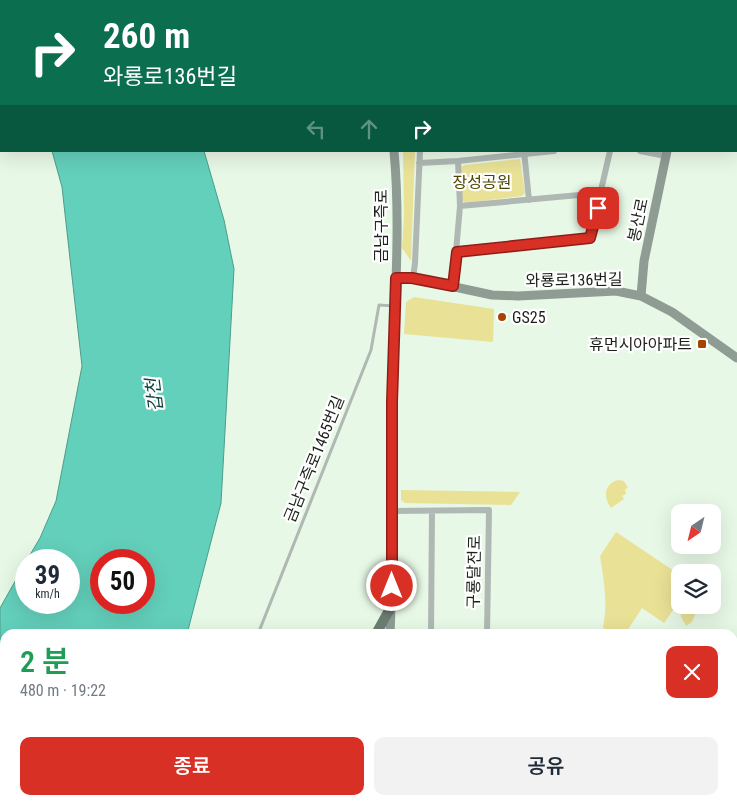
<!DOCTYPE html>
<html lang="ko">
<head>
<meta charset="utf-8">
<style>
	:root { --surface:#fff; --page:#f2f2f3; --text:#1f2937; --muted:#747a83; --accent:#d93025 }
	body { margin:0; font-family:"Roboto Condensed","Noto Sans KR",sans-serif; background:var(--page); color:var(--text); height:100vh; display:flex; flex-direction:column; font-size:19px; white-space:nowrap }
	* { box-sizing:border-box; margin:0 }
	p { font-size:16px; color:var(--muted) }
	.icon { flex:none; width:28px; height:28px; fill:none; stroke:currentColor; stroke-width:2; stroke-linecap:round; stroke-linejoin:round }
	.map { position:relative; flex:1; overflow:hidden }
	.panel { position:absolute; left:0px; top:629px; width:738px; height:176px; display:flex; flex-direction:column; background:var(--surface); border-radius:15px 15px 0 0; box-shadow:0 5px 20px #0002 }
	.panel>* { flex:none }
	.top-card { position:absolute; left:0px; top:0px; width:738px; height:152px; box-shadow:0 5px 20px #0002; background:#0b6e4f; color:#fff; overflow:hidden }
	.needle { width:32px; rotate:215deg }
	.fabs { position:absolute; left:671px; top:504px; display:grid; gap:10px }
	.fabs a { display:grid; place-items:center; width:50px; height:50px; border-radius:10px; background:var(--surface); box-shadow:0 5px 20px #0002; font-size:25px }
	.speed { position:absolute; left:15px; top:549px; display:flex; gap:10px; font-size:25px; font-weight:700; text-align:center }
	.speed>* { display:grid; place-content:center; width:65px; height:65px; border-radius:50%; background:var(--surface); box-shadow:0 5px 20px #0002; line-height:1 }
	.speed small { font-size:12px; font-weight:400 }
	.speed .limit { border:8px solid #d22; background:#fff; color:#111 }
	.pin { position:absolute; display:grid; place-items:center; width:42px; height:42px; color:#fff; margin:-21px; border-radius:10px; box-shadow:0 2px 8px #0006 }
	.me { position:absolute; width:55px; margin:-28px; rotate:0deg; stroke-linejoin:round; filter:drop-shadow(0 0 4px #0008) }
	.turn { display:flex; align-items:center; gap:18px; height:105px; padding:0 20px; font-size:22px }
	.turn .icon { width:65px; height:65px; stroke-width:2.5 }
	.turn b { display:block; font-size:35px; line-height:42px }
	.lanes { display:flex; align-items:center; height:48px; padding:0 20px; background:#0003; justify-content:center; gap:25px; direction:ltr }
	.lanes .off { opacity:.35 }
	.round { display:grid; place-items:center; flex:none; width:52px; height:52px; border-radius:10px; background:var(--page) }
	.summary { display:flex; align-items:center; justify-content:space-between; height:85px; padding:0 20px }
	h1 { font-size:30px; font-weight:600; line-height:38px; color:#1e9e55 }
	.button { display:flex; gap:10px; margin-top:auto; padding:10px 20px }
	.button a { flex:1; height:58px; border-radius:10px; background:var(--accent); color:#fff; font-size:20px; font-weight:600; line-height:58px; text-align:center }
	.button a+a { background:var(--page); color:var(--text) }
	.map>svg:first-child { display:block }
</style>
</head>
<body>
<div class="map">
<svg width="737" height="804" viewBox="0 0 737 804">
	<rect width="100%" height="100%" fill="#e8f8e6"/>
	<path fill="#dbf0d7" d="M733,707L737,708V804H614L609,800H732Z"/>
	<path fill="#e9e196" d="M403,151H415L411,261L402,248L404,216Z
		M520,159L525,193L522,196L465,203L462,200L461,167L465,165Z
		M414,297L494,309L493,342L404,334L406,302Z
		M618,480L624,481L628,488L625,489L626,494L622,496L624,499L611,508C603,497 604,484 618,480Z
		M401,490L520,492L511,505L405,503L401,500Z
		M616,532L680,575V600L664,623L642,608L625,634H617L603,628C608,602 604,582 600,556Z
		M680,605H698V607L692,622L686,626L681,617Z
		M400,800H472V804H400Z"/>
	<path fill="#63d0bb" stroke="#4e9c8b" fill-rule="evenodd" d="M3,0H160V1H3Z
		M52,151H204L224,220L234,269L221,503L187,634H5V800H118L116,804H0V608L26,562V602H69V560H27L40,538L56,501L82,366L62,187ZM101,560H144V602H101Z"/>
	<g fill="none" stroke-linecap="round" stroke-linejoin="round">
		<path stroke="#afb8b3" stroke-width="3" d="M258,634L371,350L379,305L394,306
			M177,804L179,800"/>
		<path stroke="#afb8b3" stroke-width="6" d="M378,0V1
			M510,0V1
			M627,0L628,1
			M736,64H737
			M524,151L529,200
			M640,151L666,156
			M419,163L458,161L554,151
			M460,206L601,193
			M457,252L590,238L610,151
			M413,278L415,263L420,151
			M453,286L460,206L458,161
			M391,511L489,510L487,634
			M431,634L432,511
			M732,699L737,702
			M595,800L601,804"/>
		<path stroke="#8e9c94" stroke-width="9" d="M345,0V1
			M602,1L615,0
			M696,1V0
			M396,278H413L492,295L518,296L616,291L641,296L672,312L737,358
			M641,296L644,261L667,151
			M390,634C394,550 391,466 393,383C394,307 401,226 394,151
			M383,800L384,804"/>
		<path stroke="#6c7e74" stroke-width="10" d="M376,634L392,605
			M0,731L5,738
			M0,763L5,769
			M29,800L32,804
			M53,800L57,804
			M200,804L202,800
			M215,804L216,800"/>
	</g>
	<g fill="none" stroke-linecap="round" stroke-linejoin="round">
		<defs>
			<path id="route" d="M392,586V402L396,278H412L453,286L457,252L590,238L598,208"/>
		</defs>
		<use href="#route" stroke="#8d1f18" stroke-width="12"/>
		<use href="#route" stroke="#d93025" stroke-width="9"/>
	</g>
	<g fill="#a64501" stroke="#fff" stroke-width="2">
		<circle cx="502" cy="317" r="5"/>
		<rect x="697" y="339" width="10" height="10" rx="2.5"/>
	</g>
	<g text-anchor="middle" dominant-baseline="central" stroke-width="4.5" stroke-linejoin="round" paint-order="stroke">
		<g font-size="16" fill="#4e4702" stroke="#fff">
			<text x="482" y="182">장성공원</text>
		</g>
		<g font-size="16" fill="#1c211b" stroke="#fff">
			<text transform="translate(638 220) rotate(-78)">봉산로</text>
			<text transform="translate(381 226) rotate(-90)">금남구즉로</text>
			<text transform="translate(574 280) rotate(-1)">와룡로136번길</text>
			<text transform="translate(314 459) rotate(-68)">금남구즉로1465번길</text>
			<text transform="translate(474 572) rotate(-89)">구룡달전로</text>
		</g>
		<g font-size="16" fill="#1c211b" stroke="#fff" text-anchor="start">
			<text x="512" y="317">GS25</text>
			<text x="692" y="344" text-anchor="end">휴먼시아아파트</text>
		</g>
		<g font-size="18" font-style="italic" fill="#0f4138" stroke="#fff">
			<text transform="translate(154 395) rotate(-97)">갑천</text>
		</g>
	</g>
</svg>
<div class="fabs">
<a><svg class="needle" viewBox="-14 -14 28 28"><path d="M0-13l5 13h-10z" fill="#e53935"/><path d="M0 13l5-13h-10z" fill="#747a83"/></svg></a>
<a><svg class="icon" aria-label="layers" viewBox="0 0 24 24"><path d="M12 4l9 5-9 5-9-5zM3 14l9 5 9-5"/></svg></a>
</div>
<div class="speed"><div>39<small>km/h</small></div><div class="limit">50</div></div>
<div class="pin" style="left:598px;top:208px;background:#d93025"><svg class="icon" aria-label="arrive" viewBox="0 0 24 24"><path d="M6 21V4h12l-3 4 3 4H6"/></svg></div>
<svg class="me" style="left:392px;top:586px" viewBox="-20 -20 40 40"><circle r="17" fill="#d93025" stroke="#fff" stroke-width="3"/><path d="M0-11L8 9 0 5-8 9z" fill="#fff"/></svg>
<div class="top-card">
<div class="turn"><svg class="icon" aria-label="right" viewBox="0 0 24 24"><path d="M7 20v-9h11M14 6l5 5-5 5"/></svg><div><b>260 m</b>와룡로136번길</div></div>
<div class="lanes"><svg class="icon off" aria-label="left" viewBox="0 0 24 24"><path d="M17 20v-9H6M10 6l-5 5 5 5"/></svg><svg class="icon off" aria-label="ahead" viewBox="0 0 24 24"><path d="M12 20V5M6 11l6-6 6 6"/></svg><svg class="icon" aria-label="right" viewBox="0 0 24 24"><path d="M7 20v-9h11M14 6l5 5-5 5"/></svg></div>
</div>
<section class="panel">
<div class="summary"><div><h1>2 분</h1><p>480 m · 19:22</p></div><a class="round" style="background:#d93025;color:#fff"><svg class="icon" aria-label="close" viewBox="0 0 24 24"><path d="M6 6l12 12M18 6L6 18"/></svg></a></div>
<div class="button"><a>종료</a><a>공유</a></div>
</section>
</div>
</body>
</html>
